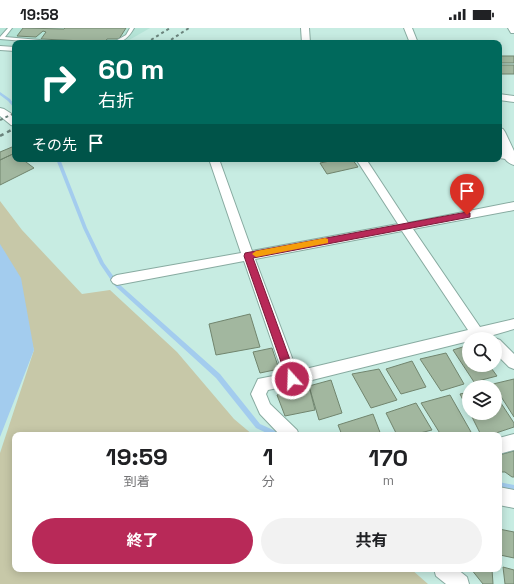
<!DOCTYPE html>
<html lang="ja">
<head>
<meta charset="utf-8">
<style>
	:root { --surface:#fff; --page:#f2f2f2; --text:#202124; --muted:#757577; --accent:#b82958 }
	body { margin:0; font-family:"Space Grotesk","Noto Sans JP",sans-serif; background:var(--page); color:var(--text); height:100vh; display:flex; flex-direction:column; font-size:15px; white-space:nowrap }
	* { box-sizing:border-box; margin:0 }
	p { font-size:13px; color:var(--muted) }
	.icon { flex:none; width:22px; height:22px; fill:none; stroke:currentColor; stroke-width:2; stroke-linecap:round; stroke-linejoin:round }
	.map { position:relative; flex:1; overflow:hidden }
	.sheet { position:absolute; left:12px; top:404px; width:490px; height:140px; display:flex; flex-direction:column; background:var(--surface); border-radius:8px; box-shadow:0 2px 10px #0003 }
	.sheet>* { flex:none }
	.hud { position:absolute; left:12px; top:12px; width:490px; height:122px; border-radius:8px; box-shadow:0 2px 10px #0003; background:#00695c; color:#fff; overflow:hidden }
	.buttons { position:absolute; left:462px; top:304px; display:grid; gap:8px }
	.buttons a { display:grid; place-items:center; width:40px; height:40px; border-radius:50%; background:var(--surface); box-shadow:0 2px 10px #0003; font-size:20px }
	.pin { position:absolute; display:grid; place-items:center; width:34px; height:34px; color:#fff; margin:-41px -17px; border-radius:50% 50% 50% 0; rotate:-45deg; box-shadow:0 0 4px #0007 }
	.pin .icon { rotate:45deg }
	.me { position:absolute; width:44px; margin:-22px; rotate:340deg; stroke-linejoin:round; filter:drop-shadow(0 0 3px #0008) }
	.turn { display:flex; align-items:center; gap:14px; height:84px; padding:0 20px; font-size:18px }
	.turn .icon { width:52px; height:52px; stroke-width:2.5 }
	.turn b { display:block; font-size:28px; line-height:34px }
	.then { display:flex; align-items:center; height:38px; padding:0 20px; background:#0003; gap:8px; font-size:15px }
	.eta { display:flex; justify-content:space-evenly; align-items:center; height:68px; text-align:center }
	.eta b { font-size:24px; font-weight:700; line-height:28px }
	.primary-button { display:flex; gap:8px; margin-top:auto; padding:8px 20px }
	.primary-button a { flex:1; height:46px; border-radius:24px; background:var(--accent); color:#fff; font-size:16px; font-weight:700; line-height:46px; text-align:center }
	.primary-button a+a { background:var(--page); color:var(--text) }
	.status { display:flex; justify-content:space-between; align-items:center; height:28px; padding:0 20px; background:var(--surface); direction:ltr }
	.status svg { height:11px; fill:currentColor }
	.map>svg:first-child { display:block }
</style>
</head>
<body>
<div class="status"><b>19:58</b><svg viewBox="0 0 49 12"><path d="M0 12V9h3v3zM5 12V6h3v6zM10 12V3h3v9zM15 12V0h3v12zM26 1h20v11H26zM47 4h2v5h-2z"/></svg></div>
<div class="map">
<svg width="514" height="556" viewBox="0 0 514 556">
	<rect width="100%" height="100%" fill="#c7ece2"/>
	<path fill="#b5e4d7" d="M0,0H150L124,15H15V18L0,17Z"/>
	<path fill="#c7c8a8" d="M0,173L22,202L82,266L110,262L177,324L234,391L253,407H15V541H411L428,556H0V425L34,322L0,219Z"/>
	<path fill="#a3ccee" d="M0,216L21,250L34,322L0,409Z"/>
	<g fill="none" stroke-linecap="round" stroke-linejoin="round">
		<path fill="#a3ccee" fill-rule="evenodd" d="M0,64L10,71L15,77V80H14L8,73L0,67Z
			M56,131H60L87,200L104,235L119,256L220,346L260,396L280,405L281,407H271L256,400L216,350L115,258L100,236L83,200Z
			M499,454L514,457V463L499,460Z"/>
	</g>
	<path fill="#a2b79f" stroke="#71856e" d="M23,0L64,1L65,0H126L119,11H107L105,14L41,11L46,4L43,3L36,9L17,8Z
		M499,28H514V35H501Z
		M499,37H514V46H500Z
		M12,119L15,121V125L0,132V124Z
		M15,125V131H22L34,140L0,157V132Z
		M340,131H352L358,139L327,146L320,135Z
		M250,286L260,319L216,327L209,296Z
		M469,317V337H489L497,348L474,354L453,322Z
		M272,320L279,341L260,345L253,324Z
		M446,325L464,356L441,363L420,331Z
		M412,333L426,359L401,366L386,341Z
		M379,341L397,372L371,380L352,346Z
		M514,351V389L493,356Z
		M331,352L342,385L319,392L309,358Z
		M309,358L315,382L285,388L277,367Z
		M469,364V384L460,366Z
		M495,366L514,395V399L490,407H481L470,385H495Z
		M450,367L471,404L460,407H441L421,375Z
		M416,375L432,402L412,407H397L386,385Z
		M373,386L381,407H342L338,397Z
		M514,423V449H512L505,444H499V427Z
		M499,501L514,504V530L500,527Z
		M503,539L514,542V556H505Z
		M471,541H492L493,556H483Z"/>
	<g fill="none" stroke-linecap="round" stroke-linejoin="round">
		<defs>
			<path id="service" d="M8,0H12L5,9L51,13L91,14L93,15H48L0,11V9Z
				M130,0H134C129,9 123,15 112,15L126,7Z"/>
			<path id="minor" d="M301,0H309L310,15H302Z
				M404,0H412L418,15H410Z
				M508,0H514V5H511Z
				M0,18L15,19V23L0,22Z
				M499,124L514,126V132L499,130Z
				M209,131H219L252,223L398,196L356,131H366L408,195L514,174V182L413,201L480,299L514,291V301L490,308L488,311H469V313L292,357L268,362L266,366L270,376L297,402L299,407H280L260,386L251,366L258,351L283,346L244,233L117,257L113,255L111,252L113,249L117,247L241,225ZM402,203L468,302L297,343L255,231Z
				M495,310L500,312L514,326V341L509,339L495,325V311H493Z
				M514,406V422L499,426V410Z
				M499,459L514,462V480L499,477Z
				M434,541H457L467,549L469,556H446L436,548Z"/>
			<path id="tertiary" d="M499,66L514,68V74L499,72Z
				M0,80L4,81L15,88V98L11,97L0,88Z
				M499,100L503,101L505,104L514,123V137C499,133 499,113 499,100Z"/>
		</defs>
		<use href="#service" stroke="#88aba1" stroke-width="2"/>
		<use href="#minor" stroke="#88aba1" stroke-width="2"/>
		<use href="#tertiary" stroke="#88aba1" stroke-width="2"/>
		<use href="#service" fill="#fff" fill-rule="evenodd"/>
		<use href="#minor" fill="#fff" fill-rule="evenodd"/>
		<use href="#tertiary" fill="#fff" fill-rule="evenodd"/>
		<path stroke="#6b837c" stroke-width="2" stroke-dasharray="3 3" stroke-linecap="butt" d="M146,15L170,0
			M166,15L189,0
			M0,92L15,85"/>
		<path stroke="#6b837c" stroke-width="2.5" stroke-dasharray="4 4" stroke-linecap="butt" d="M0,108L15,100"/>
	</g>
	<path fill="#b82958" stroke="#781b39" d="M467,184L470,185V189L253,230L297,351L296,354L292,355L288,354L244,228L245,225Z"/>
	<path fill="#f59e0b" d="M325,210L328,211V215L256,229L252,226L256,223Z"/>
</svg>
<div class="buttons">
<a><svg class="icon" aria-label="search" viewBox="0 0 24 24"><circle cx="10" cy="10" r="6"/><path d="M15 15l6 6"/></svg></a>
<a><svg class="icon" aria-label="layers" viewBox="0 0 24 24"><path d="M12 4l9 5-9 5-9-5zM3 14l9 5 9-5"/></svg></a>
</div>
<div class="pin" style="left:467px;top:187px;background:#d93025"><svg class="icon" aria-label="arrive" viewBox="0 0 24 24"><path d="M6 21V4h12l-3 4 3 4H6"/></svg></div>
<svg class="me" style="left:292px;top:351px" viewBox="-20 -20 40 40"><circle r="17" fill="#b82958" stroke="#fff" stroke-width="3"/><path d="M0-11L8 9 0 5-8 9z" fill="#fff"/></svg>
<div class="hud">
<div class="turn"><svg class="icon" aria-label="right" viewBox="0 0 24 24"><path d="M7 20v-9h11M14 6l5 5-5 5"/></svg><div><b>60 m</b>右折</div></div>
<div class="then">その先<svg class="icon" aria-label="arrive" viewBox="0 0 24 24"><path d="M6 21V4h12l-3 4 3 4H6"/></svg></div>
</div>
<section class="sheet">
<div class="eta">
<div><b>19:59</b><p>到着</p></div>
<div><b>1</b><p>分</p></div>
<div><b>170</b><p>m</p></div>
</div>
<div class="primary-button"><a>終了</a><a>共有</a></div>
</section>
</div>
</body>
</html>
